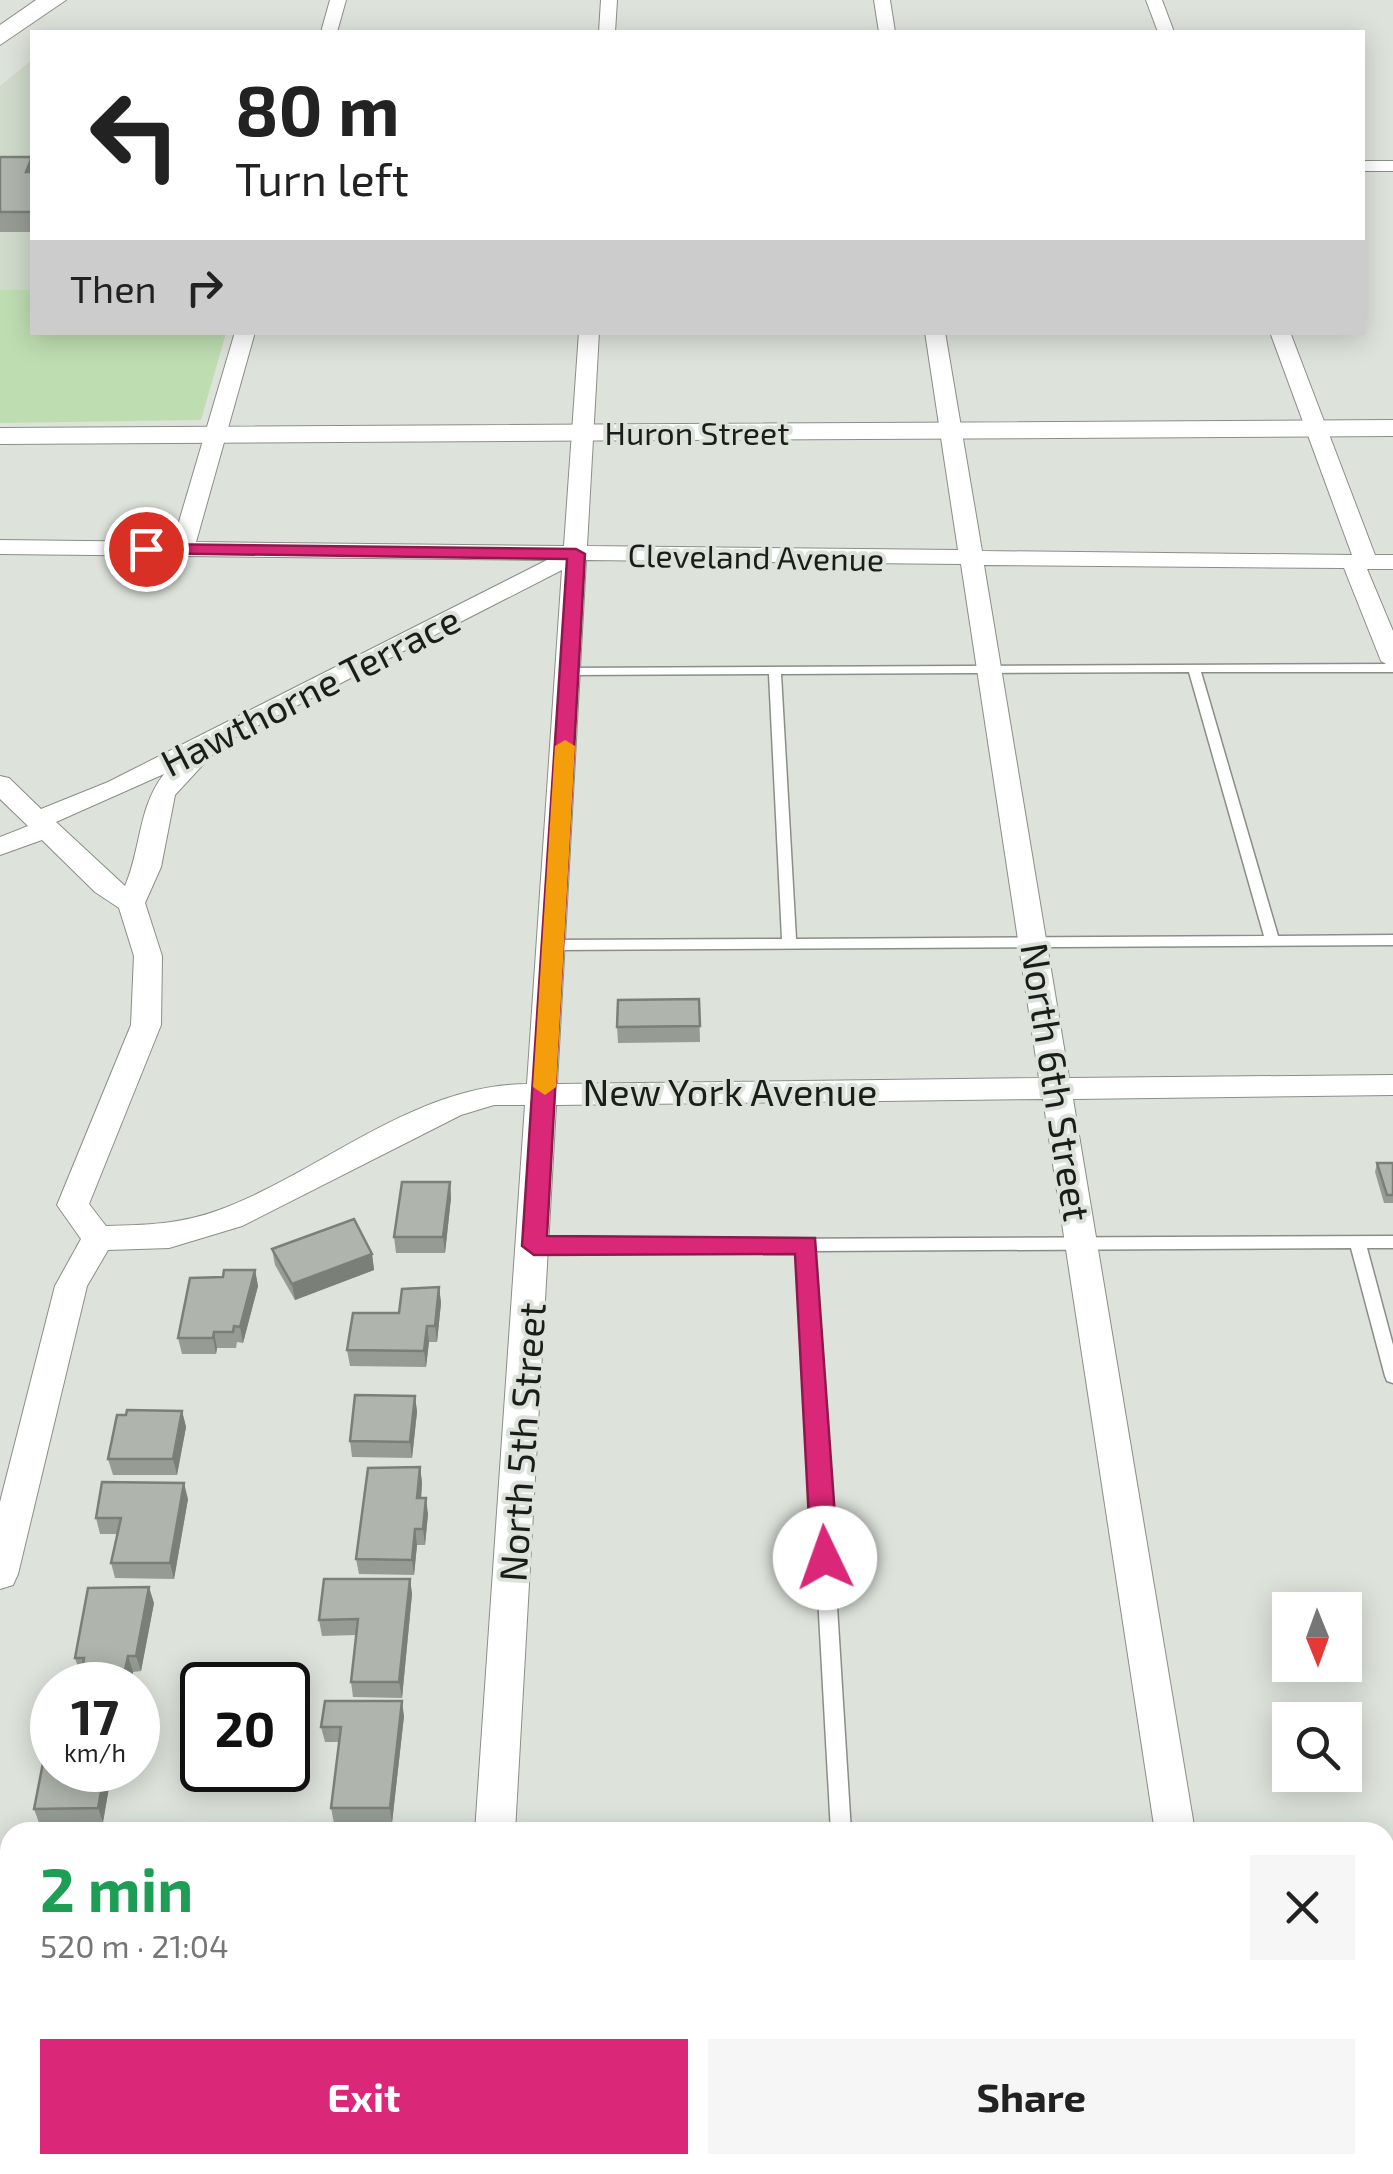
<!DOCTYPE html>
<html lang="en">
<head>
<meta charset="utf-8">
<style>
	:root { --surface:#fff; --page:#f6f6f6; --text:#222; --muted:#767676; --accent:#db2777 }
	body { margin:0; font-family:"Exo 2",sans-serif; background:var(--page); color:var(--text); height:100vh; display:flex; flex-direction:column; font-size:38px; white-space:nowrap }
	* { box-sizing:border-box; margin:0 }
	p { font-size:32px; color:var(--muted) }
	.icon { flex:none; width:55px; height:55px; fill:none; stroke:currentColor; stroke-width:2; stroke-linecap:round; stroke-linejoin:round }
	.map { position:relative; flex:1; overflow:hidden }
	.sheet { position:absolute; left:0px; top:1822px; width:1395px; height:352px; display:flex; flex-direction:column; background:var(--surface); border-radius:30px 30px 0 0; box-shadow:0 5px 25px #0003 }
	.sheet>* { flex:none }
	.guide { position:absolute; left:30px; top:30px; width:1335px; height:305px; border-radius:0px; box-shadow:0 5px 25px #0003; background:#fff; color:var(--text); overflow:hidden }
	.needle { width:65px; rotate:179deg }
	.tools { position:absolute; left:1272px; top:1592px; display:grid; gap:20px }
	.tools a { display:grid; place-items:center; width:90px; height:90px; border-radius:0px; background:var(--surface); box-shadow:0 5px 25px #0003; font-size:50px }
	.speed { position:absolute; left:30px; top:1662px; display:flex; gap:20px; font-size:50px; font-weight:700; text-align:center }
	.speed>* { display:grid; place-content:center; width:130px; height:130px; border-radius:50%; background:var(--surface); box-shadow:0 5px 25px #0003; line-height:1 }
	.speed small { font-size:25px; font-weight:400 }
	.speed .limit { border:5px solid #111; border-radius:15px; background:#fff; color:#111 }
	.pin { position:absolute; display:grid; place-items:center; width:85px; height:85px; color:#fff; margin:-42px; border:5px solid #fff; border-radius:50%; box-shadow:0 2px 10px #0007 }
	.me { position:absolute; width:110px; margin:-55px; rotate:357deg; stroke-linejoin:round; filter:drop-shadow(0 0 8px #0008) }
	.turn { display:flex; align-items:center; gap:35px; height:210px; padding:0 40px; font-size:45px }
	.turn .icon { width:130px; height:130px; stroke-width:2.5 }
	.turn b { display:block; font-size:70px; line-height:85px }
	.then { display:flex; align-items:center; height:95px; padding:0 40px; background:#0003; gap:20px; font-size:38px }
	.round { display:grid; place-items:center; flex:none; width:105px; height:105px; border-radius:0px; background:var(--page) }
	.overview { display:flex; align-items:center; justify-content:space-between; height:170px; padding:0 40px }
	h1 { font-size:60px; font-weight:700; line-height:75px; color:#1e9e55 }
	.primary-button { display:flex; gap:20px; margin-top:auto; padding:20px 40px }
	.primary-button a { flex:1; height:115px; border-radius:0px; background:var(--accent); color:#fff; font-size:40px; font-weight:700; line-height:115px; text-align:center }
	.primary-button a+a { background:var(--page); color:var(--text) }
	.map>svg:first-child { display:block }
</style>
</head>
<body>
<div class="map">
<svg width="1393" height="2174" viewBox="0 0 1393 2174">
	<rect width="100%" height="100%" fill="#dde3db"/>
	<path fill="#cfdacb" d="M32,60V290H0V86Z"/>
	<path fill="#beddb1" d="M0,290H32V332L226,333L201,420L0,423Z"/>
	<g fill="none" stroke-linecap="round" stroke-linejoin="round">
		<defs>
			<path id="service" d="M1393,664V672H1201L1278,936L1393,935V945L553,950L546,945L553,940L782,939L769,674L569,675L565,674V668ZM1189,672L1264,936L796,939L781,674Z
				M1393,1236V1248H1367L1393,1345V1383L1387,1381L1385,1376L1351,1248L815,1251L851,1832H831L799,1251L534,1252L528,1250L526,1246L528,1242L534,1240Z
				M1393,1877V1895L1385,1896V1878Z"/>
			<path id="minor" d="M330,0H346L337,32H321Z
				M601,0H617L615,32H599Z
				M874,0H890L895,32H879Z
				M1146,0H1162L1174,32H1158Z
				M1362,161H1393V171H1362Z
				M235,332H255L196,542L564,546L579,332H599L587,546L958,550L925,332H945L982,551L1352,555L1270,332H1290L1375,555H1393V569H1367L1393,631V668L1381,661L1344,568L984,565L1069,1078L1393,1075V1095L1073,1099L1195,1832H1155L1043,1099L556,1105L515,1832H475L525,1105H494L461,1115L242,1226L169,1248L108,1250L87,1286L18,1574L13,1585L0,1589V1502L55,1286L81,1239L57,1205L131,1025L134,956L119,908L95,892L42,840L0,855V837L28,826L0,799V776L9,778L41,809L108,782L547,560L0,554V540L173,542ZM586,560L961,564L1039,1078L557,1084ZM562,570L527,1084C413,1085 322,1172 219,1210C182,1224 146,1225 106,1226L89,1204L161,1025L162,956L145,903L161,867L175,795L222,744ZM164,774C138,807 141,849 125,886L56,822Z
				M450,2165H494V2174H450Z
				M1206,2165H1250L1252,2174H1208Z"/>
			<path id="tertiary" d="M1393,420V436L0,444V428Z"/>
			<path id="primary" d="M36,0H66L0,45V25Z"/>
		</defs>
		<use href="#service" stroke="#898f87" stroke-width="3"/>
		<use href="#minor" stroke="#898f87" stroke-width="2"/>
		<use href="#tertiary" stroke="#898f87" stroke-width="2"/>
		<use href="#primary" stroke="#898f87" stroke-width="2"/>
		<use href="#service" fill="#fff" fill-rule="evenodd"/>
		<use href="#minor" fill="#fff" fill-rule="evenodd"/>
		<use href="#tertiary" fill="#fff" fill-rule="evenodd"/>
		<use href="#primary" fill="#fff" fill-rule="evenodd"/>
	</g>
	<path fill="#969c94" d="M0,157H32V232H0Z
		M699,999L700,1042L618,1043L617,1027Z
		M1377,1163H1393V1203H1384L1375,1172Z
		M450,1182L451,1198L445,1253H396L394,1237Z
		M272,1249L372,1254L374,1270L295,1300L275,1265Z
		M255,1270L258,1286L243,1343L237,1342L236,1348H217L216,1354H182L178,1338L223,1277Z
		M439,1287L441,1303L437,1342H429L426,1367L350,1366L347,1350Z
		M415,1396L417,1412L412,1458L352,1457L350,1441Z
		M182,1411L186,1427L177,1475H113L108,1459Z
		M420,1467L422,1483L421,1498L428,1514L425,1545H417L414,1575L359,1574L356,1559Z
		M188,1499L174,1579L115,1578L111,1563L117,1534H100L96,1518Z
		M410,1579L412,1594L402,1698L353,1697L351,1682L356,1635L322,1636L319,1620Z
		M154,1603L141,1671L133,1672L130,1685H79L82,1673H80L75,1658Z
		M404,1716L392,1823H334L331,1808L339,1742H325L321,1727Z
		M52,1770H112L103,1822L39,1823L34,1809Z"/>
	<path fill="#7a7f78" d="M32,158V185L26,172Z
		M450,1182L451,1198L445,1253L443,1237Z
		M372,1254L374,1270L295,1300L292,1284Z
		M255,1270L258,1286L243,1343L240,1327Z
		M439,1287L441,1303L437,1342L435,1326Z
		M427,1326L429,1342L426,1367L424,1351Z
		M214,1332L217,1348L216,1354L213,1338Z
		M415,1396L417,1412L412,1458L410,1442Z
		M182,1411L186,1427L177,1475L173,1459Z
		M420,1467L422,1483L420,1514L417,1498Z
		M184,1483L188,1499L174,1579L170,1563Z
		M426,1498L428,1514L425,1545L423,1529Z
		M415,1529L417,1545L414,1575L412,1560Z
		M410,1579L412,1594L402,1698L399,1682Z
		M149,1587L154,1603L141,1671L136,1656Z
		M128,1656L133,1672L130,1685H122Z
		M402,1701L404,1716L392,1823L390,1808Z
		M105,1770H112L103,1822L98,1808Z
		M10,2059V2078L0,2085V2067Z
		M271,2165H276L275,2174L270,2172Z"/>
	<path fill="#afb5ac" stroke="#7a7f78" stroke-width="2.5" d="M0,157H32L26,172H32V212H0Z
		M699,999L700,1026L617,1027L618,1000Z
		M1377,1163H1393V1195H1387Z
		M402,1182H450L443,1237H394Z
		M354,1219L372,1254L292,1284L272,1249Z
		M224,1270H255L240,1327L234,1326L233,1332H214L213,1338H178L190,1278L223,1277Z
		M439,1287L435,1326H427L424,1351L347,1350L353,1313H399L402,1289Z
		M355,1395L415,1396L410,1442L350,1441Z
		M127,1410L182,1411L173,1459H108L117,1415H126Z
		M420,1467L417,1498H426L423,1529H415L412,1560L356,1559L368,1468Z
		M102,1482L184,1483L170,1563H111L121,1518H96Z
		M324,1579H410L399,1682H351L358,1619L319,1620Z
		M149,1587L136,1656H128L122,1685H79L84,1658H75L88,1588Z
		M325,1701H402L390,1808H331L341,1727H321Z
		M52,1717V1770H105L98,1808L34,1809Z
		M10,1996V2059L0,2067V2004Z
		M212,2165H271L270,2172H303V2174H211Z"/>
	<path fill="#db2777" stroke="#8e194d" stroke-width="2.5" d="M146,544L576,549L585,554L547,1236L815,1238L838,1558L834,1566H815L811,1558L795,1254L534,1255L522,1246L567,559L140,553V546Z"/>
	<path fill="#f59e0b" d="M565,740L575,746L556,1087L545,1095L533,1087L555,746Z"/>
	<g text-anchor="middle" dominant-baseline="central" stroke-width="8" stroke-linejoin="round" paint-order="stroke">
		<g font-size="32" fill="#1b1d1a" stroke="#dde3db">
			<text x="697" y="432">Huron Street</text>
			<text transform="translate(756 556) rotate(1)">Cleveland Avenue</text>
		</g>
		<g font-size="38" fill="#1b1d1a" stroke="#dde3db">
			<text transform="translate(310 690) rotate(-27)">Hawthorne Terrace</text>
			<text transform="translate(1057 1082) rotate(81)">North 6th Street</text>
			<text x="730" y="1091">New York Avenue</text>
			<text transform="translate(521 1442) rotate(-86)">North 5th Street</text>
		</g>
	</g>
</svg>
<div class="tools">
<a><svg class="needle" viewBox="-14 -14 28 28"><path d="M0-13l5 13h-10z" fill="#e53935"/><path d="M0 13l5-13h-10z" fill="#767676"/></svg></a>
<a><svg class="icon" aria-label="search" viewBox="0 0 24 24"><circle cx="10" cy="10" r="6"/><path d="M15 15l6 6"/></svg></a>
</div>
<div class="speed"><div>17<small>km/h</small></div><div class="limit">20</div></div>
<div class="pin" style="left:146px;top:549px;background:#d93025"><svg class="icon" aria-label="arrive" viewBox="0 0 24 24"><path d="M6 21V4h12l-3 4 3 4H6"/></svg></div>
<svg class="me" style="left:825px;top:1558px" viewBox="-20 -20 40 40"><circle r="19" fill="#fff"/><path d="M0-13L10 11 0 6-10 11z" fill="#db2777"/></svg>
<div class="guide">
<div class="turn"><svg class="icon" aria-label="left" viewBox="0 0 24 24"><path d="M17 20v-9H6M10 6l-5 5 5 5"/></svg><div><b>80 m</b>Turn left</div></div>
<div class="then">Then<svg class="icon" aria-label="right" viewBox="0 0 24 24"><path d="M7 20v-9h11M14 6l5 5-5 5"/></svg></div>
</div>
<section class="sheet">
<div class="overview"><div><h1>2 min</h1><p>520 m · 21:04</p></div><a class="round"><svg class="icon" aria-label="close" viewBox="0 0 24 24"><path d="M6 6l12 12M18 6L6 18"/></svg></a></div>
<div class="primary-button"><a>Exit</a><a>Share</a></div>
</section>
</div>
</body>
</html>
